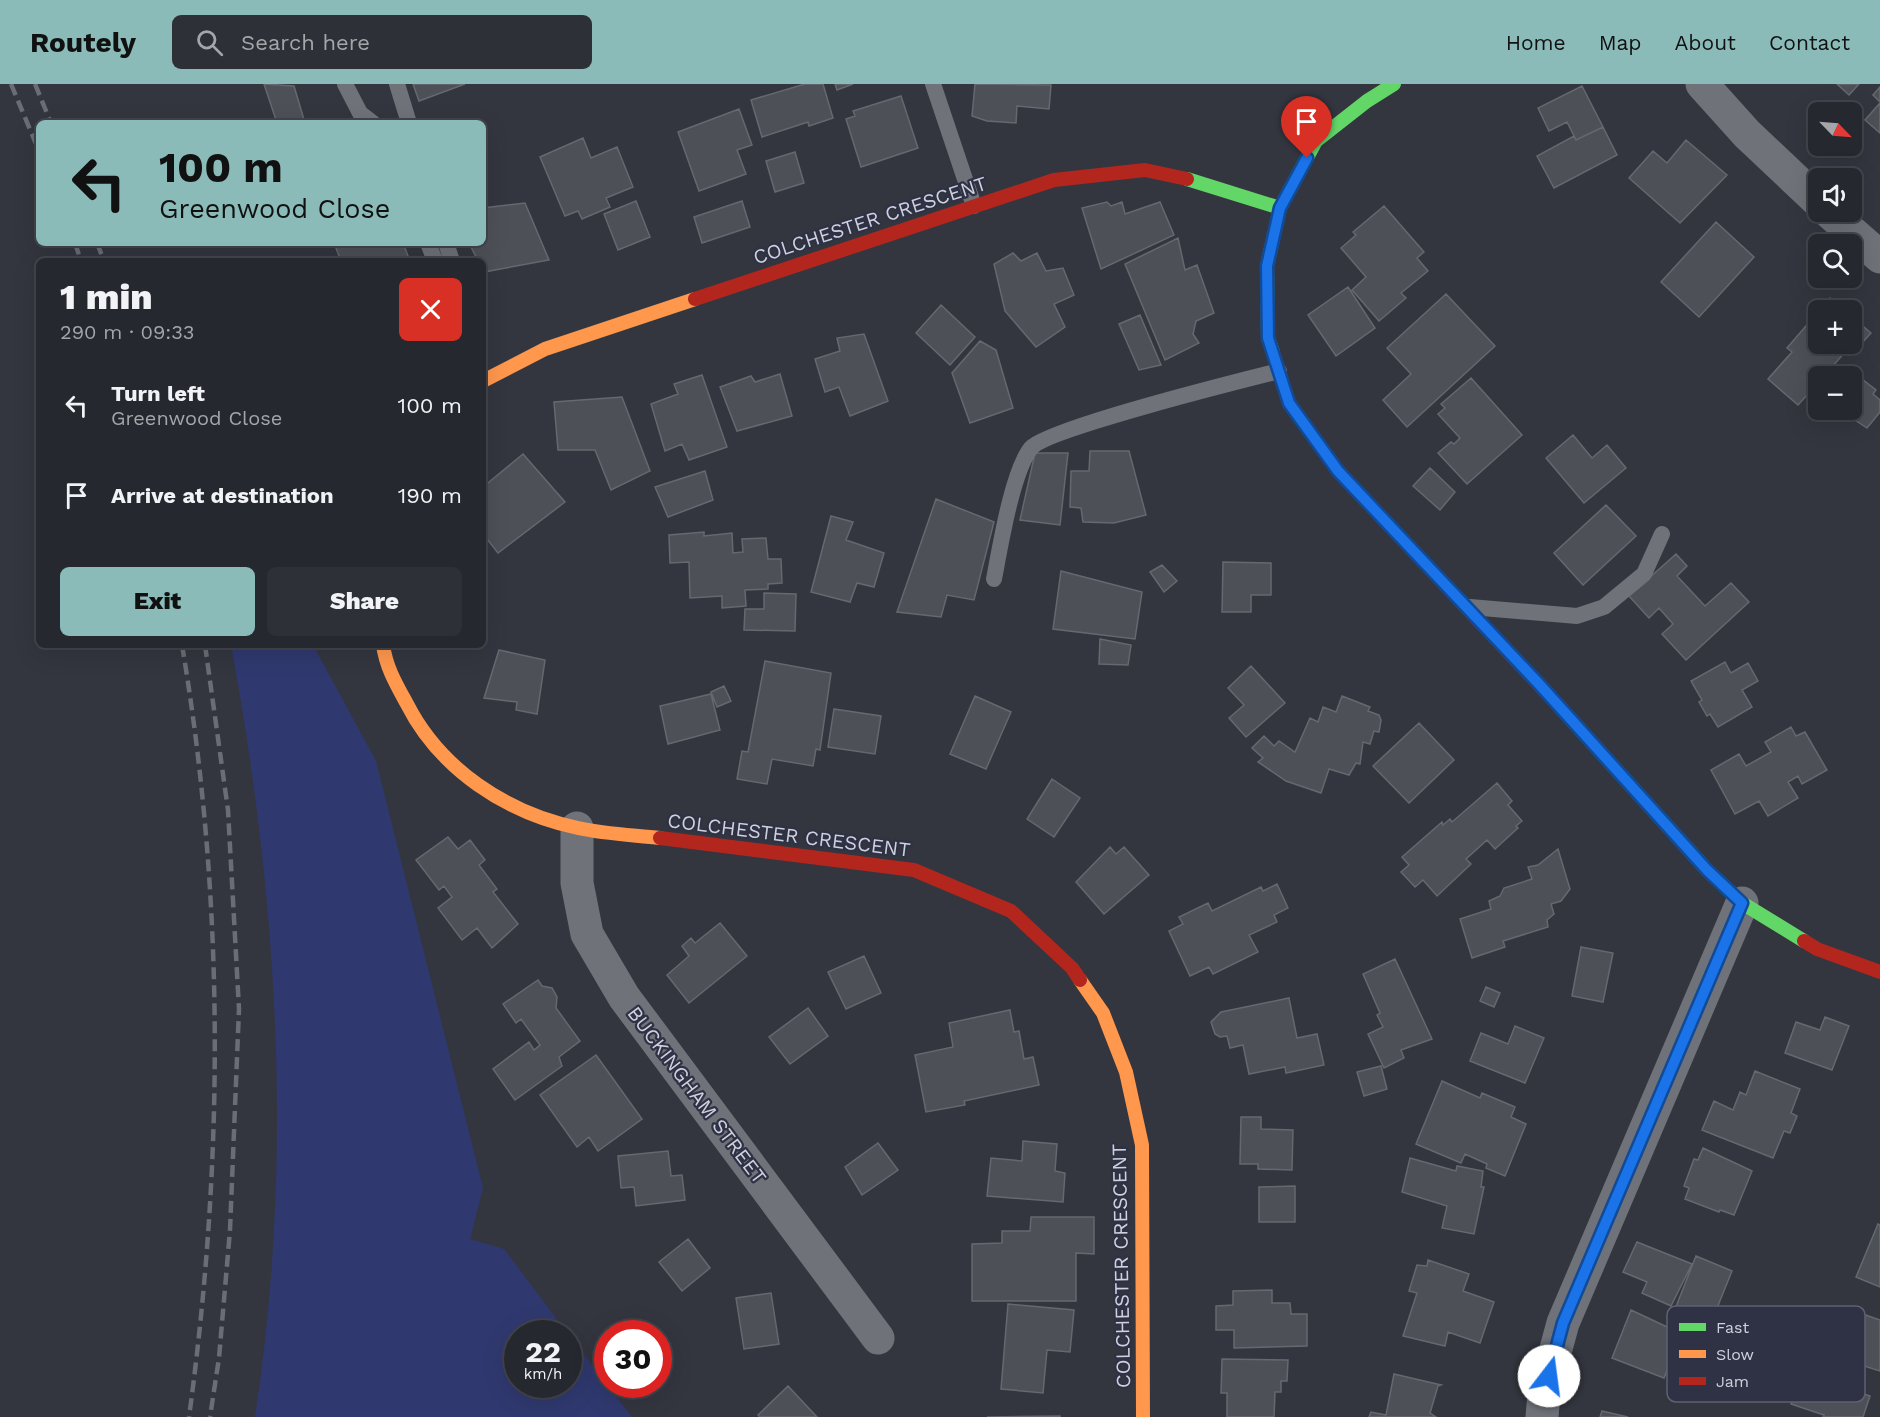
<!DOCTYPE html>
<html lang="en">
<head>
<meta charset="utf-8">
<style>
	:root { --surface:#26282f; --page:#2e3037; --text:#f1f3f6; --muted:#a4a6aa; --line:#42444b; --accent:#8bbbb9 }
	body { margin:0; font-family:"Work Sans",sans-serif; background:var(--page); color:var(--text); height:100vh; display:flex; flex-direction:column; font-size:22px; white-space:nowrap }
	* { box-sizing:border-box; margin:0 }
	p { font-size:20px; color:var(--muted) }
	.icon { flex:none; width:33px; height:33px; fill:none; stroke:currentColor; stroke-width:2; stroke-linecap:round; stroke-linejoin:round }
	.map { position:relative; flex:1; overflow:hidden }
	.details { position:absolute; left:36px; top:174px; width:450px; height:390px; display:flex; flex-direction:column; background:var(--surface); border-radius:9px; box-shadow:0 6px 24px #0002,0 0 0 2px var(--line) }
	.details>* { flex:none }
	.guide { position:absolute; left:36px; top:36px; width:450px; height:126px; border-radius:9px; box-shadow:0 6px 24px #0002,0 0 0 2px var(--line); background:#8bbbb9; color:#111; overflow:hidden }
	.needle { width:39px; rotate:115deg }
	.buttons { position:absolute; left:1808px; top:18px; display:grid; gap:12px }
	.buttons a { display:grid; place-items:center; width:54px; height:54px; border-radius:9px; background:var(--surface); box-shadow:0 6px 24px #0002,0 0 0 2px var(--line); font-size:30px }
	.speed { position:absolute; left:504px; top:1236px; display:flex; gap:12px; font-size:30px; font-weight:700; text-align:center }
	.speed>* { display:grid; place-content:center; width:78px; height:78px; border-radius:50%; background:var(--surface); box-shadow:0 6px 24px #0002,0 0 0 2px var(--line); line-height:1 }
	.speed small { font-size:15px; font-weight:400 }
	.speed .limit { border:9px solid #d22; background:#fff; color:#111 }
	.pin { position:absolute; display:grid; place-items:center; width:51px; height:51px; color:#fff; margin:-62px -26px; border-radius:50% 50% 50% 0; rotate:-45deg; box-shadow:0 0 6px #0007 }
	.pin .icon { rotate:45deg }
	.me { position:absolute; width:66px; margin:-33px; rotate:15deg; stroke-linejoin:round; filter:drop-shadow(0 0 4px #0008) }
	.turn { display:flex; align-items:center; gap:21px; height:126px; padding:0 24px; font-size:27px }
	.turn .icon { width:78px; height:78px; stroke-width:2.5 }
	.turn b { display:block; font-size:42px; line-height:51px }
	.round { display:grid; place-items:center; flex:none; width:63px; height:63px; border-radius:9px; background:var(--page) }
	.head { display:flex; align-items:center; justify-content:space-between; height:102px; padding:0 24px }
	h1 { font-size:36px; font-weight:800; line-height:45px }
	.action { display:flex; gap:12px; margin-top:auto; padding:12px 24px }
	.action a { flex:1; height:69px; border-radius:9px; background:var(--accent); color:#111; font-size:24px; font-weight:800; line-height:69px; text-align:center }
	.action a+a { background:var(--page); color:var(--text) }
	ul { padding:0; list-style:none }
	li { display:flex; align-items:center; gap:18px; height:90px; padding:0 24px }
	li div { flex:1 }
	li b { display:block; font-size:22px }
	li em { font-style:normal }
	header { display:flex; align-items:center; gap:36px; box-sizing:border-box; height:84px; padding:0 30px; background:var(--accent); color:#111 }
	header strong { font-size:28px }
	nav { display:flex; gap:33px; margin-inline-start:auto; font-size:21px }
	.search { width:420px; height:54px; background:var(--page); display:flex; align-items:center; gap:15px; box-sizing:border-box; padding:0 21px; border-radius:9px; color:var(--muted); font-size:22px }
	.map>svg:first-child { display:block }
</style>
</head>
<body>
<header>
<strong>Routely</strong>
<div class="search"><svg class="icon" aria-label="search" viewBox="0 0 24 24"><circle cx="10" cy="10" r="6"/><path d="M15 15l6 6"/></svg>Search here</div>
<nav><a>Home</a><a>Map</a><a>About</a><a>Contact</a></nav>
</header>
<div class="map">
<svg width="1880" height="1333" viewBox="0 0 1880 1333">
	<rect width="100%" height="100%" fill="#33363f"/>
	<path fill="#30396f" d="M231,561H313L376,677L483,1104L470,1155L504,1165L568,1250H518V1300H568V1250L632,1333H255C294,1077 278,815 231,561Z"/>
	<path fill="#4e5058" stroke="#65686f" stroke-width="1.5" d="M264,0L294,2L305,39H277Z
		M413,0H465L419,17Z
		M805,0H823L833,34L809,42L808,38L762,53L751,16Z
		M835,0H853L837,6Z
		M975,0L1051,1L1049,25L1017,22L1016,39L987,37L972,32Z
		M1837,0H1859L1849,11Z
		M1582,2L1603,43L1576,56L1567,38L1549,47L1538,24Z
		M1880,3V18L1873,11Z
		M901,12L918,64L861,83L846,35L855,32L853,27Z
		M1880,19V49L1865,36Z
		M739,25L752,61L737,66L746,90L699,107L678,48Z
		M1603,43L1617,71L1554,104L1537,72L1574,52L1576,56Z
		M583,54L591,74L617,63L633,103L606,114L610,123L582,135L578,127L565,132L540,73Z
		M1686,56L1727,91L1680,139L1629,94L1653,67L1667,79Z
		M795,68L804,99L775,108L766,77Z
		M636,117L650,153L618,166L604,130Z
		M742,117L750,143L702,159L694,133Z
		M1107,118L1111,122L1122,118L1125,130L1160,118L1174,151L1101,185L1082,124Z
		M525,119L549,176L484,188L483,177H478L469,159H483V124Z
		M1384,122L1424,168L1417,174L1428,187L1401,209L1406,214L1379,237L1352,206L1366,193L1341,164L1356,151L1353,148Z
		M1716,138L1754,173L1699,233L1661,198Z
		M1178,154L1185,186L1197,181L1214,229L1196,237L1193,250L1199,259L1165,276L1125,180Z
		M334,159H403L410,177H341Z
		M1013,169L1021,177L1037,169L1046,187L1063,184L1074,211L1054,220L1065,243L1036,263L1005,227L994,180Z
		M1348,203L1375,244L1336,272L1308,231Z
		M1446,210L1495,262L1407,343L1383,316L1411,290L1387,264Z
		M1830,214L1845,226H1819Z
		M941,221L975,253L950,281L916,249Z
		M1818,228V260H1851V232L1871,249L1851,271L1846,267L1824,292H1818V299L1798,321L1768,295L1792,268L1787,264Z
		M1140,231L1161,281L1139,286L1119,240Z
		M864,250L888,317L850,332L839,303L825,308L815,275L840,267L837,254Z
		M980,257L996,266L1013,324L970,339L952,289Z
		M780,290L792,332L737,347L720,303L751,292L755,298Z
		M702,291L727,363L689,376L682,360L665,367L651,320L678,310L674,300Z
		M1858,292L1876,306L1873,310L1880,316V328L1867,344L1840,326H1851V301Z
		M1471,294L1522,351L1467,400L1438,369L1451,358L1454,360L1460,354L1438,330L1445,324L1441,320Z
		M622,313L650,387L611,406L595,366H558L554,318Z
		M1573,351L1592,374L1607,361L1626,384L1584,419L1546,374Z
		M1090,367H1129L1146,431L1114,439L1083,438L1081,424L1070,423L1071,387H1089Z
		M1035,369H1068L1060,441L1020,436Z
		M523,370L565,418L498,469L483,450V403Z
		M1430,384L1455,408L1440,426L1413,402Z
		M705,387L713,416L668,433L655,403Z
		M936,415L994,438L974,516L947,511L941,533L897,528Z
		M1606,421L1636,452L1583,501L1554,469Z
		M831,432L853,438L846,456L884,469L874,503L857,499L850,518L811,508Z
		M704,448V452L732,449L733,469L743,468L742,455L766,454L768,475H781L782,499L768,500V505L745,506L746,522L722,524V512L690,514L689,478L670,479L669,451Z
		M1676,470L1687,482L1677,492L1705,522L1731,499L1749,518L1686,576L1662,550L1673,540L1659,524L1649,534L1629,512Z
		M1223,478L1271,479V511H1251V528H1222Z
		M1162,481L1177,497L1164,508L1150,488Z
		M1061,487L1142,508L1135,555L1053,545Z
		M764,509L796,510L795,547L744,546L745,525H764Z
		M1100,555L1131,561L1128,581L1099,580Z
		M499,566L545,576L537,630L516,626L517,618L484,614Z
		M765,577L831,589L820,666L816,665L813,682L772,675L767,700L737,695L742,667L748,668Z
		M1725,578L1731,589L1748,579L1758,597L1742,606L1752,623L1718,643L1710,630L1707,632L1699,618L1702,616L1691,597Z
		M1251,582L1285,619L1246,653L1229,634L1244,621L1228,604Z
		M724,602L731,617L717,623L711,608Z
		M711,610L720,646L668,660L660,622Z
		M975,612L1011,628L986,685L950,670Z
		M1342,612L1370,623L1368,627L1379,631L1381,636L1379,648L1374,647L1370,660L1363,658L1360,680L1356,679L1349,691L1329,685L1321,709L1286,697L1258,678L1263,674L1252,664L1264,652L1274,662L1279,657L1295,668L1310,634L1318,638L1323,623L1336,628Z
		M834,625L881,632L875,670L828,663Z
		M1419,639L1454,676L1409,719L1373,682Z
		M1791,643L1796,652L1805,648L1827,686L1802,700L1798,692L1788,698L1798,714L1768,732L1759,717L1735,730L1711,686L1739,670L1746,682L1771,668L1765,658Z
		M1052,695L1080,714L1054,753L1027,735Z
		M1497,699L1512,717L1508,721L1522,737L1516,742L1518,744L1495,765L1487,756L1466,775L1471,780L1437,812L1423,796L1415,803L1401,788L1409,781L1402,773L1442,738L1443,741L1450,735L1452,738Z
		M448,753L458,765L470,756L485,776L479,781L497,805L493,808L518,840L492,864L477,844L462,856L438,824L452,813L444,802L439,806L416,776Z
		M1110,763L1116,770L1124,763L1149,791L1104,830L1076,798Z
		M1558,765L1570,805L1561,817L1551,820L1554,830L1547,836L1548,843L1503,857L1505,863L1472,874L1460,835L1491,825L1489,817L1500,812L1504,804L1532,795L1528,783L1538,781Z
		M1277,800L1288,824L1274,831L1277,838L1249,851L1258,868L1213,890L1209,883L1190,892L1169,847L1183,840L1179,833L1208,819L1212,827L1261,803L1263,807Z
		M720,839L747,872L689,919L667,891L689,872L682,862L691,854L695,859Z
		M1581,863L1613,869L1603,918L1572,912Z
		M864,872L881,909L846,925L828,888Z
		M1395,875L1432,955L1401,966L1404,974L1384,984L1368,950L1383,943L1377,931L1380,929L1363,890Z
		M538,896L542,902L552,904L557,913L556,924L580,957L559,973L562,982L515,1016L493,985L529,958L534,966L540,961L521,935L516,939L503,920Z
		M1486,903L1500,909L1494,923L1480,917Z
		M1289,914L1297,954L1317,950L1324,981L1286,989L1285,983L1249,990L1243,961L1230,964L1227,952L1220,953L1215,950L1211,938L1221,928Z
		M808,924L828,952L790,980L769,953Z
		M1010,926L1014,948L1019,947L1024,975L1033,973L1039,1001L964,1017L965,1021L926,1028L915,971L953,963L949,939Z
		M1825,933L1849,942L1832,986L1785,969L1796,938L1820,946Z
		M1515,942L1544,954L1525,999L1470,977L1481,949L1508,960Z
		M596,971L642,1035L598,1067L589,1053L577,1063L540,1011Z
		M1381,982L1387,1005L1364,1012L1357,988Z
		M1755,987L1800,1005L1791,1029L1797,1032L1790,1049L1784,1047L1773,1074L1702,1046L1714,1017L1733,1026L1740,1008L1746,1011Z
		M1442,997L1480,1014L1482,1009L1515,1023L1511,1033L1526,1040L1505,1092L1486,1084L1487,1080L1465,1070L1461,1079L1416,1060Z
		M1241,1033H1261V1045L1293,1046L1292,1086L1258,1085V1080H1240Z
		M1023,1057L1057,1060L1055,1087L1065,1089L1063,1118L987,1112L991,1074L1022,1077Z
		M878,1059L898,1086L862,1111L845,1083Z
		M1703,1064L1752,1087L1734,1131L1720,1126L1719,1128L1685,1115L1689,1104L1684,1102L1694,1075L1698,1076Z
		M668,1067L671,1092L682,1091L685,1116L636,1122L634,1103L621,1104L618,1072Z
		M1410,1074L1456,1087L1457,1082L1483,1087L1481,1103H1484L1474,1150L1442,1144L1447,1122L1402,1108Z
		M1295,1102V1138H1259V1103Z
		M1031,1133H1094V1170L1076,1169V1217H972V1160L1002,1159V1147H1030Z
		M1878,1140L1880,1141V1203L1856,1193Z
		M688,1155L710,1184L682,1207L659,1178Z
		M1637,1158L1692,1180L1671,1222L1642,1209L1647,1198L1623,1188Z
		M1696,1172L1732,1187L1711,1239L1675,1225Z
		M1428,1176L1469,1190L1463,1207L1494,1218L1480,1259L1448,1248L1445,1262L1403,1252L1417,1209L1409,1207L1417,1181L1427,1182Z
		M1272,1206V1219H1290L1291,1230H1307V1262L1234,1264V1246H1216V1222L1233,1221V1207Z
		M771,1209L779,1260L744,1265L736,1214Z
		M1008,1220L1074,1226L1070,1268L1047,1266L1043,1309L1001,1305Z
		M1631,1226L1682,1250L1664,1294L1612,1274Z
		M1857,1228L1880,1236V1287L1842,1275Z
		M1222,1275L1288,1276L1287,1297H1281V1308H1275L1274,1333H1227V1309H1221Z
		M1812,1281L1858,1296L1854,1307L1870,1312L1863,1333H1823L1824,1331L1791,1320L1800,1291L1808,1294Z
		M1394,1290L1441,1301L1438,1302L1430,1329L1436,1333H1369L1371,1328L1386,1331Z
		M788,1302L817,1333H760L758,1331Z
		M1602,1327L1628,1333H1600Z
		M1060,1332V1333H987Z"/>
	<g fill="none" stroke-linecap="round" stroke-linejoin="round">
		<path stroke="#70727a" stroke-width="16" d="M345,0L360,29L373,39
			M397,0L409,39
			M933,0L974,122
			M428,159L435,177
			M446,159L452,177
			M994,495C1000,464 1012,388 1031,364C1046,345 1243,296 1279,287
			M1470,523L1577,532L1604,523L1644,490L1662,450"/>
		<path stroke="#70727a" stroke-width="33" d="M1702,0L1747,50L1818,117
			M1829,128L1880,173
			M577,744V799L587,850L624,913L878,1254
			M1542,1333L1544,1309L1563,1239L1742,819"/>
		<path stroke="#63d668" stroke-width="14" d="M1187,95L1280,124
			M1273,268L1268,254L1267,182L1280,124L1316,57L1367,17L1394,0
			M1557,620L1707,786L1742,819L1804,857"/>
		<path stroke="#ff974d" stroke-width="14" d="M483,297L545,265L695,215
			M383,561C386,583 396,600 407,620C440,685 506,729 578,744C605,750 633,751 660,754
			M1080,896L1103,929L1126,988L1142,1061L1143,1333"/>
		<path stroke="#b3261e" stroke-width="14" d="M695,215L1054,96L1145,86L1187,95
			M1273,268L1289,319L1338,387L1557,620
			M660,754L914,786L1011,827L1072,884L1080,896
			M1804,857L1817,865L1880,888"/>
		<path stroke="#6a6d75" stroke-width="4.5" stroke-dasharray="12 6" stroke-linecap="butt" d="M11,0L39,67
			M35,0L51,39
			M75,159L81,177
			M97,159L104,177
			M182,561C225,816 224,1077 189,1333
			M205,561L228,726L239,925L230,1146L219,1274L210,1333"/>
	</g>
	<g fill="none" stroke-linecap="round" stroke-linejoin="round">
		<defs>
			<path id="route" d="M1307,74L1280,124L1267,182L1268,254L1289,319L1338,387L1539,600L1707,786L1742,819L1563,1239L1549,1292"/>
		</defs>
		<use href="#route" stroke="#114b97" stroke-width="15"/>
		<use href="#route" stroke="#1a73e8" stroke-width="10"/>
	</g>
	<g text-anchor="middle" dominant-baseline="central" stroke-width="4.5" stroke-linejoin="round" paint-order="stroke">
		<g font-size="20" fill="#cfd2de" stroke="#2e3244">
			<text transform="translate(870 136) rotate(-18)">COLCHESTER CRESCENT</text>
			<text transform="translate(789 751) rotate(7)">COLCHESTER CRESCENT</text>
			<text transform="translate(697 1011) rotate(53)">BUCKINGHAM STREET</text>
			<text transform="translate(1121 1182) rotate(-91)">COLCHESTER CRESCENT</text>
		</g>
	</g>
	<rect x="1667" y="1222" width="198" height="96" rx="9" fill="#2e3244" stroke="#5e6272" stroke-width="1.5"/>
	<rect x="1679" y="1239" width="27" height="8" fill="#63d668"/>
	<rect x="1679" y="1266" width="27" height="8" fill="#ff974d"/>
	<rect x="1679" y="1293" width="27" height="8" fill="#b3261e"/>
	<g font-size="16" fill="#cfd2de">
		<text x="1716" y="1249">Fast</text>
		<text x="1716" y="1276">Slow</text>
		<text x="1716" y="1303">Jam</text>
	</g>
</svg>
<div class="buttons">
<a><svg class="needle" viewBox="-14 -14 28 28"><path d="M0-13l5 13h-10z" fill="#e53935"/><path d="M0 13l5-13h-10z" fill="#a4a6aa"/></svg></a>
<a><svg class="icon" aria-label="sound" viewBox="0 0 24 24"><path d="M4 9h4l5-4v14l-5-4H4zM17 9q2 3 0 6"/></svg></a>
<a><svg class="icon" aria-label="search" viewBox="0 0 24 24"><circle cx="10" cy="10" r="6"/><path d="M15 15l6 6"/></svg></a>
<a>+</a>
<a>−</a>
</div>
<div class="speed"><div>22<small>km/h</small></div><div class="limit">30</div></div>
<div class="pin" style="left:1307px;top:74px;background:#d93025"><svg class="icon" aria-label="arrive" viewBox="0 0 24 24"><path d="M6 21V4h12l-3 4 3 4H6"/></svg></div>
<svg class="me" style="left:1549px;top:1292px" viewBox="-20 -20 40 40"><circle r="19" fill="#fff"/><path d="M0-13L10 11 0 6-10 11z" fill="#1a73e8"/></svg>
<div class="guide">
<div class="turn"><svg class="icon" aria-label="left" viewBox="0 0 24 24"><path d="M17 20v-9H6M10 6l-5 5 5 5"/></svg><div><b>100 m</b>Greenwood Close</div></div>
</div>
<section class="details">
<div class="head"><div><h1>1 min</h1><p>290 m · 09:33</p></div><a class="round" style="background:#d93025;color:#fff"><svg class="icon" aria-label="close" viewBox="0 0 24 24"><path d="M6 6l12 12M18 6L6 18"/></svg></a></div>
<ul>
<li><svg class="icon" aria-label="left" viewBox="0 0 24 24"><path d="M17 20v-9H6M10 6l-5 5 5 5"/></svg><div><b>Turn left</b><p>Greenwood Close</p></div><em>100 m</em></li>
<li><svg class="icon" aria-label="arrive" viewBox="0 0 24 24"><path d="M6 21V4h12l-3 4 3 4H6"/></svg><div><b>Arrive at destination</b></div><em>190 m</em></li>
</ul>
<div class="action"><a>Exit</a><a>Share</a></div>
</section>
</div>
</body>
</html>
